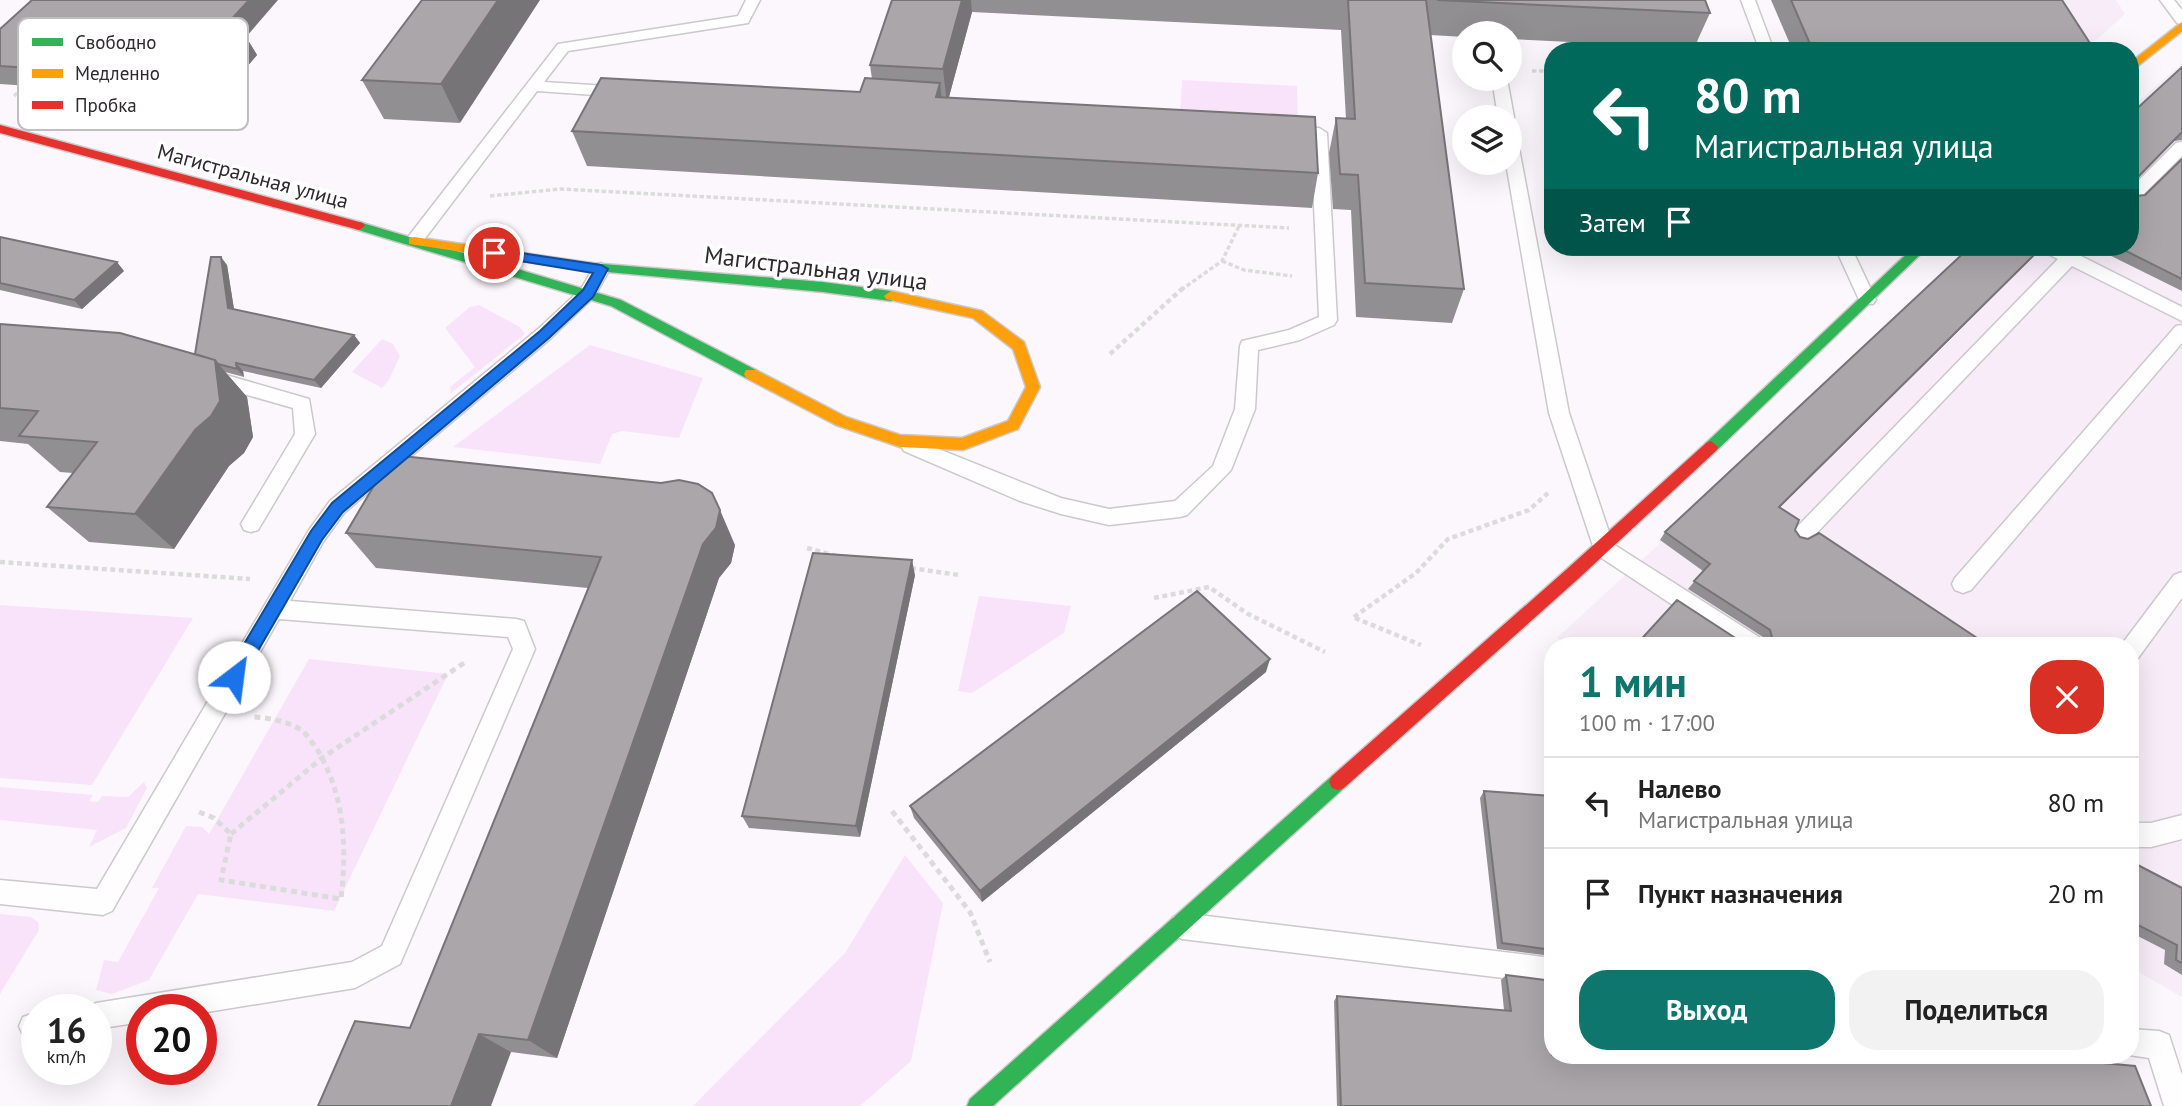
<!DOCTYPE html>
<html lang="ru">
<head>
<meta charset="utf-8">
<style>
	:root { --surface:#fff; --page:#f2f2f2; --text:#222; --muted:#767676; --line:#e0e0e0; --accent:#0f766e }
	body { margin:0; font-family:"PT Sans",sans-serif; background:var(--page); color:var(--text); height:100vh; display:flex; flex-direction:column; font-size:26px; white-space:nowrap }
	* { box-sizing:border-box; margin:0 }
	p { font-size:23px; color:var(--muted) }
	.icon { flex:none; width:38px; height:38px; fill:none; stroke:currentColor; stroke-width:2; stroke-linecap:round; stroke-linejoin:round }
	.map { position:relative; flex:1; overflow:hidden }
	.details { position:absolute; left:1544px; top:637px; width:595px; height:427px; display:flex; flex-direction:column; background:var(--surface); border-radius:28px; box-shadow:0 7px 28px #0002 }
	.details>* { flex:none }
	.banner { position:absolute; left:1544px; top:42px; width:595px; height:214px; border-radius:28px; box-shadow:0 7px 28px #0002; background:#00695c; color:#fff; overflow:hidden }
	.tools { position:absolute; left:1452px; top:21px; display:grid; gap:14px }
	.tools a { display:grid; place-items:center; width:70px; height:70px; border-radius:50%; background:var(--surface); box-shadow:0 7px 28px #0002; font-size:35px }
	.speed { position:absolute; left:21px; top:994px; display:flex; gap:14px; font-size:35px; font-weight:700; text-align:center }
	.speed>* { display:grid; place-content:center; width:91px; height:91px; border-radius:50%; background:var(--surface); box-shadow:0 7px 28px #0002; line-height:1 }
	.speed small { font-size:18px; font-weight:400 }
	.speed .limit { border:10px solid #d22; background:#fff; color:#111 }
	.pin { position:absolute; display:grid; place-items:center; width:60px; height:60px; color:#fff; margin:-30px; border:4px solid #fff; border-radius:50%; box-shadow:0 2px 7px #0007 }
	.me { position:absolute; width:77px; margin:-38px; rotate:30deg; stroke-linejoin:round; filter:drop-shadow(0 0 5px #0008) }
	.turn { display:flex; align-items:center; gap:24px; height:147px; padding:0 35px; font-size:32px }
	.turn .icon { width:91px; height:91px; stroke-width:2.5 }
	.turn b { display:block; font-size:49px; line-height:60px }
	.then { display:flex; align-items:center; height:66px; padding:0 35px; background:#0003; gap:14px; font-size:26px }
	.round { display:grid; place-items:center; flex:none; width:74px; height:74px; border-radius:28px; background:var(--page) }
	.head { display:flex; align-items:center; justify-content:space-between; height:119px; padding:0 35px }
	h1 { font-size:42px; font-weight:600; line-height:52px; color:var(--accent) }
	.button { display:flex; gap:14px; margin-top:auto; padding:14px 35px }
	.button a { flex:1; height:80px; border-radius:28px; background:var(--accent); color:#fff; font-size:28px; font-weight:600; line-height:80px; text-align:center }
	.button a+a { background:var(--page); color:var(--text) }
	ul { padding:0; list-style:none }
	li { display:flex; align-items:center; gap:21px; height:91px; padding:0 35px; border-top:2px solid var(--line) }
	li div { flex:1 }
	li b { display:block; font-size:26px }
	li em { font-style:normal }
	.map>svg:first-child { display:block }
</style>
</head>
<body>
<div class="map">
<svg width="2182" height="1106" viewBox="0 0 2182 1106">
	<rect width="100%" height="100%" fill="#fcf7fc"/>
	<path fill="#f7ecf8" d="M1900,0H2116L2125,14L2084,51Z
		M2182,63V997L2130,967V646H1571L1557,638L1981,247H2130V109Z"/>
	<path fill="#f8e3fa" d="M1182,80L1297,86L1298,123L1180,117Z
		M479,305L520,327L525,334L451,393L450,387L475,367L445,328L470,307Z
		M382,339L393,344L400,356L389,380L382,388L352,372Z
		M590,345L703,378L679,438L622,431L612,434L600,464L453,447Z
		M979,596L1071,606L1064,633L972,693L958,691Z
		M0,605L193,618L92,785L0,778Z
		M309,659L448,674L334,911L198,894L149,980L112,994L96,990L104,960L118,962L159,888H152L186,826L202,827L209,834Z
		M144,782L147,788L126,828L89,847L97,830L0,820V787L93,795L89,801L98,802L102,796L128,797Z
		M905,855L943,903L911,1061L860,1106H693L845,953Z
		M0,914L31,917L38,922L39,930L0,994Z"/>
	<g fill="none" stroke-linecap="round" stroke-linejoin="round">
		<defs>
			<path id="lane" d="M746,0H760L748,23L568,51L544,82L624,87L632,92L624,97L537,91L420,245H408L405,241L408,237L558,44L738,16Z
				M1741,0H1755L1774,51H1760Z
				M2160,0H2174L2182,10V24L2177,23Z
				M1492,79H1507L1514,117L1512,120L1510,117H1498Z
				M1288,127L1319,128L1327,133L1337,320L1334,325L1300,340L1258,350L1255,409L1231,470L1187,515L1180,517L1109,525L1061,514L1020,501L904,451L901,446L904,441L911,438L1061,498L1109,509L1175,501L1213,466L1235,409L1240,346L1242,341L1289,330L1319,317L1311,138L1282,135L1280,132Z
				M1510,138L1518,143L1569,413L1613,544L1762,639L1765,646H1735L1597,555L1594,549L1549,413L1506,163H1510Z
				M2182,142V156L2136,202L2130,203V189L2176,143Z
				M1835,247H1851L1876,300L1873,304H1861Z
				M2040,247H2062L2067,250L2070,247H2088L2081,256L2182,307V321L2072,266L1808,542L1801,544L1794,542L1791,536L1794,530L2058,259L2042,251Z
				M601,263L610,269L594,297L550,339L344,513L323,542L290,601L516,619L524,621L535,649L400,964L355,988L201,1013V1010H142V1022L96,1029V1010H85L96,1003L352,962L382,946L513,649L508,637L279,619L112,911L103,915L0,904V880L97,889L309,530L330,501L538,329L581,289L595,265Z
				M2182,325V343L1971,590L1963,593L1955,590L1952,584L1955,578L2176,326Z
				M209,370L309,399L315,434L258,530L251,532L244,530L241,524L295,434L293,408L202,382L200,377L202,372Z
				M2182,572V598L2138,658L2130,661V646L2122,644L2174,575Z
				M2182,815V839L2151,847H2130V823H2151Z
				M1182,913L1552,958V984L1182,939L1173,935L1169,926L1173,917Z
				M37,1012V1038L23,1035L19,1026L23,1017Z
				M2130,1029L2159,1031L2169,1035L2182,1075V1106H2164L2149,1058L2129,1055Z"/>
			<path id="fast" d="M359,222L621,300L756,370L758,374L756,378H746L611,306L355,229V223Z
				M1914,247H1928L1716,451H1706L1704,447L1706,443Z
				M591,263L823,282L891,291L898,296L891,301L823,292L586,270V264Z
				M1338,774L1344,776L1347,782L1344,788L993,1106H967L970,1099L1332,776Z"/>
			<path id="slow" d="M2182,22V31L2130,72V63Z
				M414,237L591,263L598,267L591,271L409,244V238Z
				M891,291L982,311L1024,342L1040,387L1018,429L963,450L900,447L836,425L746,378L744,374L746,370H756L846,417L900,435L962,438L1008,421L1026,387L1013,349L973,318L886,299L884,296Z"/>
			<path id="jam" d="M0,125L363,223L365,226L359,230L0,133Z
				M1711,441L1718,447L1716,451L1578,579L1344,788L1338,790L1332,788L1329,782L1332,776L1567,569L1706,443Z"/>
		</defs>
		<use href="#lane" stroke="#ccc8cc" stroke-width="3"/>
		<use href="#fast" stroke="#ccc8cc" stroke-width="3"/>
		<use href="#slow" stroke="#ccc8cc" stroke-width="3"/>
		<use href="#jam" stroke="#ccc8cc" stroke-width="3"/>
		<path stroke="#dcdbdc" stroke-width="3.5" stroke-dasharray="4.5 2.5" stroke-linecap="butt" d="M1695,38L1699,51
			M1532,71H1552
			M14,96L28,83
			M124,125L146,109L190,113L203,98
			M490,196L560,189L1289,228
			M1222,261L1244,270L1292,276
			M1181,290L1222,261L1239,226"/>
		<path stroke="#dcdbdc" stroke-width="4.5" stroke-dasharray="5 3.5" stroke-linecap="butt" d="M1110,354L1183,288
			M807,548L837,556
			M0,562L250,579
			M911,568L959,575
			M1154,598L1209,587L1248,614L1325,652
			M1354,617L1416,573L1448,539L1529,510L1548,493
			M1355,618L1421,645"/>
		<path stroke="#dcdbdc" stroke-width="5" stroke-dasharray="6 4.5" stroke-linecap="butt" d="M892,811L970,912L990,962
			M199,812L214,818L231,834L221,880L341,899C347,847 345,797 318,751C313,744 308,735 301,730C288,721 269,718 254,717
			M231,834L322,758L467,661"/>
		<use href="#lane" fill="#fffeff" fill-rule="evenodd"/>
		<use href="#fast" fill="#30b455" fill-rule="evenodd"/>
		<use href="#slow" fill="#ff9f0a" fill-rule="evenodd"/>
		<use href="#jam" fill="#e5322d" fill-rule="evenodd"/>
	</g>
	<path fill="#928f92" d="M422,0L460,123L384,119L362,80Z
		M892,0H1705L1710,13L1694,48L1510,39V33H1465V37L1430,35L1464,289L1452,323L1356,317L1351,210L1333,209L1329,153L1336,118L1346,119L1341,30L972,12L949,97L1318,173L1312,208L587,166L572,131L860,92L872,79L870,65Z
		M1771,0H2062L2095,51H1793Z
		M0,29L246,37L257,55L219,99L0,84Z
		M2182,67V140L2174,141L2136,180V196L2145,195L2182,159V291L2093,247H2130V115Z
		M0,237L124,271L82,309L0,290Z
		M2039,251L1780,507L1800,537L1989,646L1740,641H1765L1763,637L1688,589L1703,571L1660,540L1665,532Z
		M227,265L234,309L354,335L360,343L321,388L243,371L244,377L225,372L247,397L253,437L244,453L229,466L174,549L89,542L47,507L73,473L60,472L28,444L0,441V324L195,354Z
		M661,483L735,545L731,563L719,578L557,1058L511,1052L410,1028L588,588L376,568L346,533Z
		M915,575L860,837L749,828L742,816Z
		M1266,672L982,902L914,818L910,806Z
		M1484,791L1552,796V956L1497,949L1480,798Z
		M2130,861L2182,888V975L2164,964L2165,950L2130,932Z
		M1506,975L1552,1055L2151,1106H1337L1334,1001L1337,996L1504,1010L1501,980Z"/>
	<path fill="#777477" d="M249,0H278L246,37L257,55L219,99L206,79L229,22Z
		M498,0H540L460,123L441,84Z
		M962,0H971L972,12L947,104L943,69Z
		M940,83L944,118L936,97Z
		M2043,247L2039,251L1773,514L1779,507Z
		M221,257L227,265L235,316L228,308Z
		M117,262L124,271L82,309L74,300Z
		M354,335L360,343L321,388L314,380Z
		M215,360L247,397L253,437L244,453L229,466L174,549L135,514Z
		M236,363L243,371L244,377L237,369Z
		M720,510L735,545L731,563L719,578L557,1058L528,1040L703,544Z
		M912,560L915,575L860,837L856,826Z
		M1270,659L1266,672L982,902L980,891Z
		M479,1034L511,1052L491,1106H451Z"/>
	<path fill="#aaa6aa" stroke="#777477" stroke-width="2" d="M32,0H249L229,22L245,36L206,79L0,66V29Z
		M422,0H498L441,84L362,80Z
		M892,0H962L943,69L870,65Z
		M1348,0H1426L1464,289L1365,283L1358,175L1340,174L1336,118L1355,119Z
		M1437,0H1705L1710,13Z
		M1791,0H2062L2095,51H1813Z
		M2182,67V132L2136,179V196L2145,195L2182,159V279L2118,247H2130V115Z
		M601,78L860,92L865,78L940,83L936,97L1315,117L1318,173L572,131Z
		M0,237L117,262L74,300L0,283Z
		M1970,247H2042L1779,507L1799,520L1795,530L1800,537L1808,539L1819,533L1989,646H1635L1677,600L1740,641H1773L1770,630L1694,581L1710,564L1665,532Z
		M211,257H221L228,308L354,335L314,380L236,363L237,369L218,364L215,360L195,354Z
		M0,324L120,333L215,360L220,401L211,416L195,430L135,514L47,507L97,442L19,436L38,411L0,408Z
		M392,455L661,483L679,480L698,484L712,493L720,510L716,528L703,544L528,1040L479,1034L451,1106H318L355,1021L410,1028L601,557L346,533Z
		M813,553L912,560L856,826L742,816Z
		M1197,591L1270,659L980,891L910,806Z
		M1484,791L1552,796V950L1502,943Z
		M2130,861L2182,888V963L2176,960L2177,945L2130,921Z
		M1506,975L1552,981V1055H2017L2135,1066L2151,1106H1341L1337,996L1511,1011Z"/>
	<path fill="#1a73e8" stroke="#114b97" stroke-width="2" d="M494,249L601,265L608,269L593,297L549,338L343,512L322,540L240,682L234,684L228,682L226,677L228,671L311,531L332,503L540,331L583,290L593,273L489,256V250Z"/>
	<g text-anchor="middle" dominant-baseline="central" stroke-width="7" stroke-linejoin="round" paint-order="stroke">
		<g font-size="21" fill="#2d292d" stroke="#fff">
			<text transform="translate(253 176) rotate(15)">Магистральная улица</text>
		</g>
		<g font-size="24" fill="#2d292d" stroke="#fff">
			<text transform="translate(816 268) rotate(7)">Магистральная улица</text>
		</g>
	</g>
	<rect x="18" y="18" width="230" height="112" rx="10" fill="#fff" stroke="#c0bfc0" stroke-width="2"/>
	<rect x="32" y="38" width="31" height="8" fill="#30b455"/>
	<rect x="32" y="69" width="31" height="9" fill="#ff9f0a"/>
	<rect x="32" y="101" width="31" height="8" fill="#e5322d"/>
	<g font-size="19" fill="#2d292d">
		<text x="75" y="49">Свободно</text>
		<text x="75" y="80">Медленно</text>
		<text x="75" y="112">Пробка</text>
	</g>
</svg>
<div class="tools">
<a><svg class="icon" aria-label="search" viewBox="0 0 24 24"><circle cx="10" cy="10" r="6"/><path d="M15 15l6 6"/></svg></a>
<a><svg class="icon" aria-label="layers" viewBox="0 0 24 24"><path d="M12 4l9 5-9 5-9-5zM3 14l9 5 9-5"/></svg></a>
</div>
<div class="speed"><div>16<small>km/h</small></div><div class="limit">20</div></div>
<div class="pin" style="left:494px;top:253px;background:#d93025"><svg class="icon" aria-label="arrive" viewBox="0 0 24 24"><path d="M6 21V4h12l-3 4 3 4H6"/></svg></div>
<svg class="me" style="left:234px;top:677px" viewBox="-20 -20 40 40"><circle r="19" fill="#fff"/><path d="M0-13L10 11 0 6-10 11z" fill="#1a73e8"/></svg>
<div class="banner">
<div class="turn"><svg class="icon" aria-label="left" viewBox="0 0 24 24"><path d="M17 20v-9H6M10 6l-5 5 5 5"/></svg><div><b>80 m</b>Магистральная улица</div></div>
<div class="then">Затем<svg class="icon" aria-label="arrive" viewBox="0 0 24 24"><path d="M6 21V4h12l-3 4 3 4H6"/></svg></div>
</div>
<section class="details">
<div class="head"><div><h1>1 мин</h1><p>100 m · 17:00</p></div><a class="round" style="background:#d93025;color:#fff"><svg class="icon" aria-label="close" viewBox="0 0 24 24"><path d="M6 6l12 12M18 6L6 18"/></svg></a></div>
<ul>
<li><svg class="icon" aria-label="left" viewBox="0 0 24 24"><path d="M17 20v-9H6M10 6l-5 5 5 5"/></svg><div><b>Налево</b><p>Магистральная улица</p></div><em>80 m</em></li>
<li><svg class="icon" aria-label="arrive" viewBox="0 0 24 24"><path d="M6 21V4h12l-3 4 3 4H6"/></svg><div><b>Пункт назначения</b></div><em>20 m</em></li>
</ul>
<div class="button"><a>Выход</a><a>Поделиться</a></div>
</section>
</div>
</body>
</html>
